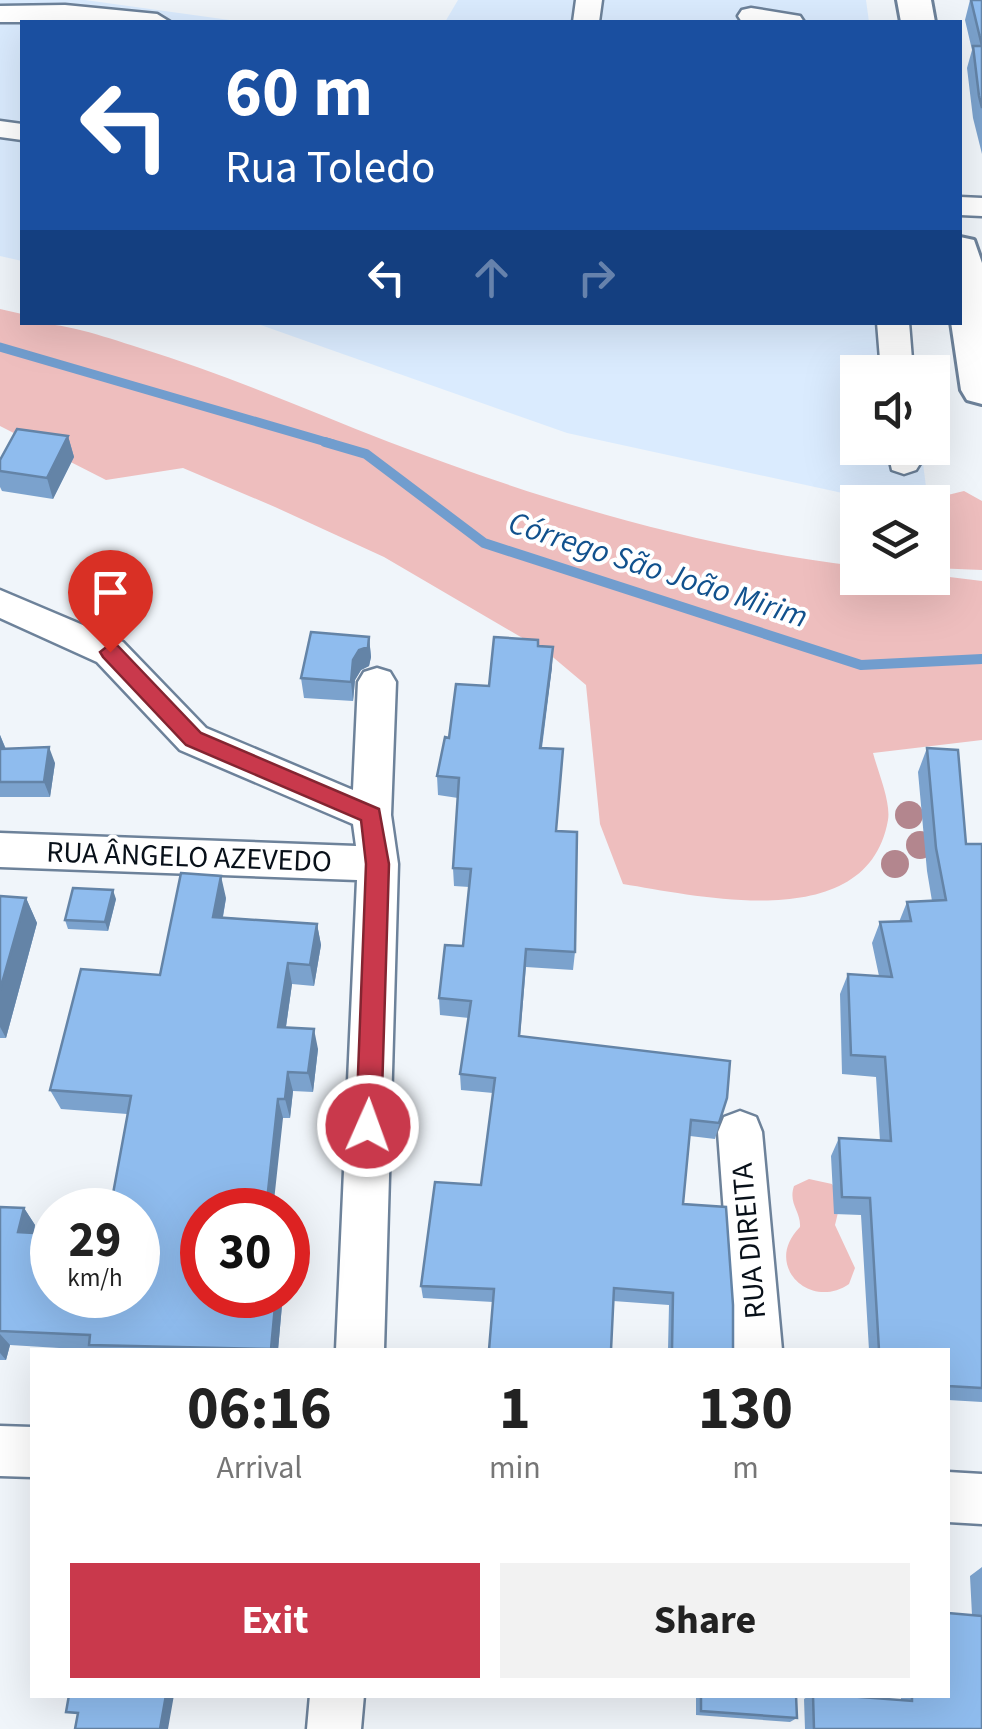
<!DOCTYPE html>
<html lang="en">
<head>
<meta charset="utf-8">
<style>
	:root { --surface:#fff; --page:#f2f2f2; --text:#222; --muted:#767676; --accent:#c9394c }
	body { margin:0; font-family:"Source Sans 3",sans-serif; background:var(--page); color:var(--text); height:100vh; display:flex; flex-direction:column; font-size:38px; white-space:nowrap }
	* { box-sizing:border-box; margin:0 }
	p { font-size:32px; color:var(--muted) }
	.icon { flex:none; width:55px; height:55px; fill:none; stroke:currentColor; stroke-width:2; stroke-linecap:round; stroke-linejoin:round }
	.map { position:relative; flex:1; overflow:hidden }
	.side { position:absolute; left:30px; top:1348px; width:920px; height:350px; display:flex; flex-direction:column; background:var(--surface); border-radius:0px; box-shadow:0 10px 40px #0002 }
	.side>* { flex:none }
	.guide { position:absolute; left:20px; top:20px; width:942px; height:305px; border-radius:0px; box-shadow:0 10px 40px #0002; background:#1a4fa0; color:#fff; overflow:hidden }
	.controls { position:absolute; left:840px; top:355px; display:grid; gap:20px }
	.controls a { display:grid; place-items:center; width:110px; height:110px; border-radius:0px; background:var(--surface); box-shadow:0 10px 40px #0002; font-size:50px }
	.speed { position:absolute; left:30px; top:1188px; display:flex; gap:20px; font-size:50px; font-weight:700; text-align:center }
	.speed>* { display:grid; place-content:center; width:130px; height:130px; border-radius:50%; background:var(--surface); box-shadow:0 10px 40px #0002; line-height:1 }
	.speed small { font-size:25px; font-weight:400 }
	.speed .limit { border:15px solid #d22; background:#fff; color:#111 }
	.pin { position:absolute; display:grid; place-items:center; width:85px; height:85px; color:#fff; margin:-102px -42px; border-radius:50% 50% 50% 0; rotate:-45deg; box-shadow:0 0 10px #0007 }
	.pin .icon { rotate:45deg }
	.me { position:absolute; width:110px; margin:-55px; rotate:2deg; stroke-linejoin:round; filter:drop-shadow(0 0 8px #0008) }
	.turn { display:flex; align-items:center; gap:35px; height:210px; padding:0 40px; font-size:45px }
	.turn .icon { width:130px; height:130px; stroke-width:2.5 }
	.turn b { display:block; font-size:70px; line-height:85px }
	.lanes { display:flex; align-items:center; height:95px; padding:0 40px; background:#0003; justify-content:center; gap:50px; direction:ltr }
	.lanes .off { opacity:.35 }
	.eta { display:flex; justify-content:space-evenly; align-items:center; height:170px; text-align:center }
	.eta b { font-size:60px; font-weight:700; line-height:70px }
	.primary-button { display:flex; gap:20px; margin-top:auto; padding:20px 40px }
	.primary-button a { flex:1; height:115px; border-radius:0px; background:var(--accent); color:#fff; font-size:40px; font-weight:700; line-height:115px; text-align:center }
	.primary-button a+a { background:var(--page); color:var(--text) }
	.map>svg:first-child { display:block }
</style>
</head>
<body>
<div class="map">
<svg width="982" height="1729" viewBox="0 0 982 1729">
	<rect width="100%" height="100%" fill="#f0f5fa"/>
	<path fill="#daebfe" d="M0,0H85L244,22H22V261L0,256Z
		M458,0H866L869,22H445Z
		M255,323H906L912,372H858V448H921L928,502H884L567,433Z"/>
	<path fill="#eebebe" d="M0,309L22,314V322C66,323 99,335 140,348C225,374 306,410 389,442C541,500 696,547 857,566L858,578L933,575L982,581V740L873,753C878,772 891,802 888,820C868,935 703,897 623,884L600,824L586,685L548,653L384,557L275,507L183,468L106,480L0,426Z
		M964,491L982,501V570L933,568L932,502H919Z
		M809,1179L832,1184L841,1200L835,1225L855,1268L849,1284C810,1311 762,1265 800,1227C801,1211 788,1204 794,1186Z"/>
	<g fill="none" stroke-linecap="round" stroke-linejoin="round">
		<path stroke="#719dce" stroke-width="9" d="M0,347L333,444"/>
		<path stroke="#719dce" stroke-width="10" d="M325,442L366,454L484,543L861,665L982,659"/>
		<defs>
			<path id="minor" d="M576,0H602L599,22H573Z
				M65,5L157,14L170,22H0V6Z
				M751,8L800,16L804,22H742L738,16L742,10Z
				M0,121L22,124V140L0,137Z
				M960,197L982,198V216L960,215Z
				M877,322H909L913,372H881Z
				M887,448H919L921,462L916,470L904,474L892,470Z
				M0,590L123,642L206,728L353,790L358,682L364,672L377,668L390,672L396,682L391,815L398,864L384,1350H336L357,880L0,867V833L356,846L353,824L180,750L97,662L0,618Z
				M740,1111L756,1117L762,1132L782,1350H734L718,1132L724,1117Z
				M0,1426L32,1427V1477L0,1476Z
				M948,1472L982,1474V1524L948,1522Z
				M310,1695H364L361,1729H307Z"/>
			<path id="major" d="M897,0H931L935,22H901Z
				M960,237L974,240L982,263V404L967,400L961,390L951,322H960Z"/>
		</defs>
		<use href="#minor" stroke="#6d829a" stroke-width="5"/>
		<use href="#major" stroke="#6d829a" stroke-width="6"/>
		<use href="#minor" fill="#fff" fill-rule="evenodd"/>
		<use href="#major" fill="#fff" fill-rule="evenodd"/>
	</g>
	<g fill="#b3868e">
		<circle cx="909" cy="815" r="14"/>
		<circle cx="920" cy="845" r="14"/>
		<circle cx="895" cy="864" r="14"/>
	</g>
	<path fill="#7ba2cd" d="M970,0H982V154L973,118L967,68L972,50L965,20Z
		M68,436L74,457L53,499L2,491L0,487V460Z
		M369,637L371,657L369,666L361,670L355,680L353,701L304,698L301,678Z
		M538,646L552,667L542,748L575,952L573,970L526,967L520,1036L727,1098L715,1139L690,1136L683,1204L733,1350H668L669,1305L613,1301L493,1302L423,1298L421,1286L481,1185L493,1093L461,1090L460,1074L469,1018L440,1015L439,998L463,946L469,887L454,886L453,868L458,798L438,795L437,776L449,738L489,686Z
		M0,735L6,749L55,763L50,797H0Z
		M927,748L966,844H982V1402L948,1400V1350H869L861,1215L834,1214L831,1156L839,1138L880,1141L876,1077L842,1074L840,994L848,974L879,976L872,943L880,922H899L907,902L932,901L927,871L918,772Z
		M0,896L26,898L37,923L6,1038H0Z
		M226,898L223,917L317,924L321,945L314,986L292,984L286,1027L318,1049L313,1092L293,1091L290,1118H283L202,1210V1295H278L282,1305L278,1350H92L10,1345L6,1360H0V1207L24,1208L35,1225L34,1233L138,1295L127,1114L61,1109L50,1090L160,975Z
		M116,899L108,931L68,929L65,920Z
		M982,1567V1729H805L804,1699L810,1695H834L901,1700V1695H948L972,1615L970,1576Z
		M696,1695H796L797,1718L790,1722L696,1715Z"/>
	<path fill="#6484a7" d="M68,436L74,457L53,499L47,478Z
		M369,637L371,657L369,666L361,670L355,680L353,701L351,682L353,660Z
		M553,647L552,667L539,767L540,748Z
		M0,735L6,750L0,757Z
		M49,747L55,763L50,797L44,782Z
		M221,876L226,898L219,938L213,917Z
		M113,890L116,899L108,931L105,922Z
		M26,898L37,923L6,1038L0,1027V990Z
		M317,924L321,945L314,986L310,965Z
		M288,963L292,984L283,1047L278,1027Z
		M314,1029L318,1049L313,1092L308,1073Z
		M288,1072L293,1091L290,1118L285,1099Z
		M278,1099L283,1118L273,1210H266Z
		M24,1208L35,1225L30,1249L18,1232Z
		M202,1256V1295L197,1289Z
		M276,1295H278L282,1305L278,1350H272Z
		M0,1334L10,1345L6,1360L0,1353Z
		M166,1695H174L168,1729H160Z"/>
	<path fill="#8fbcee" stroke="#6484a7" stroke-width="2.5" d="M971,0H982V108L979,96L973,46H982Z
		M17,429L68,436L47,478L0,471V460Z
		M311,632L369,637L368,647L359,650L353,660L351,682L301,678Z
		M494,637L538,640V646L553,647L540,748L563,749L556,831L577,832L575,952L526,949L519,1036L730,1061L727,1098L719,1123L691,1120L683,1204L726,1207L733,1305V1350H672L673,1293L614,1288L611,1350H489L494,1289L421,1286L435,1182L481,1185L495,1078L460,1074L471,1001L439,998L445,945L463,946L471,869L453,868L459,778L437,776L445,737L449,738L456,684L489,686Z
		M49,747L44,782H0V749Z
		M927,748L958,750L966,844H982V1388L948,1386V1350H879L870,1198L842,1197L839,1138L891,1141L885,1057L851,1055L848,974L892,977L880,922L911,921L907,902L946,900L936,848Z
		M181,873L221,876L213,917L317,924L310,965L288,963L278,1027L314,1029L308,1073L288,1072L285,1099H278L266,1210H202V1256L197,1289H202V1295H276L271,1349L89,1345L90,1335L0,1331V1207L24,1208L18,1232L52,1234V1295H138V1210H110L131,1096L50,1090L81,969L160,975Z
		M73,888L113,890L105,922L65,920Z
		M0,896L26,898L0,990Z
		M948,1613L982,1616V1729H814L813,1695H834L912,1701V1695H948Z
		M69,1695H166L160,1729H75L78,1713L66,1712Z
		M701,1695H796L797,1718L701,1711Z"/>
	<path fill="#c9394c" stroke="#832531" stroke-width="2.5" d="M110,644L118,646L201,733L379,809L389,864L381,1126L377,1134L368,1137L359,1134L356,1126L366,864L361,820L186,745L103,657L100,652Z"/>
	<g text-anchor="middle" dominant-baseline="central" stroke-width="8" stroke-linejoin="round" paint-order="stroke">
		<g font-size="30" fill="#081019" stroke="#fff">
			<text transform="translate(189 857) rotate(2)">RUA ÂNGELO AZEVEDO</text>
			<text transform="translate(749 1241) rotate(-95)">RUA DIREITA</text>
		</g>
		<g font-size="32" font-style="italic" fill="#11518d" stroke="#fff">
			<text transform="translate(658 570) rotate(18)">Córrego São João Mirim</text>
		</g>
	</g>
</svg>
<div class="controls">
<a><svg class="icon" aria-label="sound" viewBox="0 0 24 24"><path d="M4 9h4l5-4v14l-5-4H4zM17 9q2 3 0 6"/></svg></a>
<a><svg class="icon" aria-label="layers" viewBox="0 0 24 24"><path d="M12 4l9 5-9 5-9-5zM3 14l9 5 9-5"/></svg></a>
</div>
<div class="speed"><div>29<small>km/h</small></div><div class="limit">30</div></div>
<div class="pin" style="left:110px;top:652px;background:#d93025"><svg class="icon" aria-label="arrive" viewBox="0 0 24 24"><path d="M6 21V4h12l-3 4 3 4H6"/></svg></div>
<svg class="me" style="left:368px;top:1126px" viewBox="-20 -20 40 40"><circle r="17" fill="#c9394c" stroke="#fff" stroke-width="3"/><path d="M0-11L8 9 0 5-8 9z" fill="#fff"/></svg>
<div class="guide">
<div class="turn"><svg class="icon" aria-label="left" viewBox="0 0 24 24"><path d="M17 20v-9H6M10 6l-5 5 5 5"/></svg><div><b>60 m</b>Rua Toledo</div></div>
<div class="lanes"><svg class="icon" aria-label="left" viewBox="0 0 24 24"><path d="M17 20v-9H6M10 6l-5 5 5 5"/></svg><svg class="icon off" aria-label="ahead" viewBox="0 0 24 24"><path d="M12 20V5M6 11l6-6 6 6"/></svg><svg class="icon off" aria-label="right" viewBox="0 0 24 24"><path d="M7 20v-9h11M14 6l5 5-5 5"/></svg></div>
</div>
<section class="side">
<div class="eta">
<div><b>06:16</b><p>Arrival</p></div>
<div><b>1</b><p>min</p></div>
<div><b>130</b><p>m</p></div>
</div>
<div class="primary-button"><a>Exit</a><a>Share</a></div>
</section>
</div>
</body>
</html>
